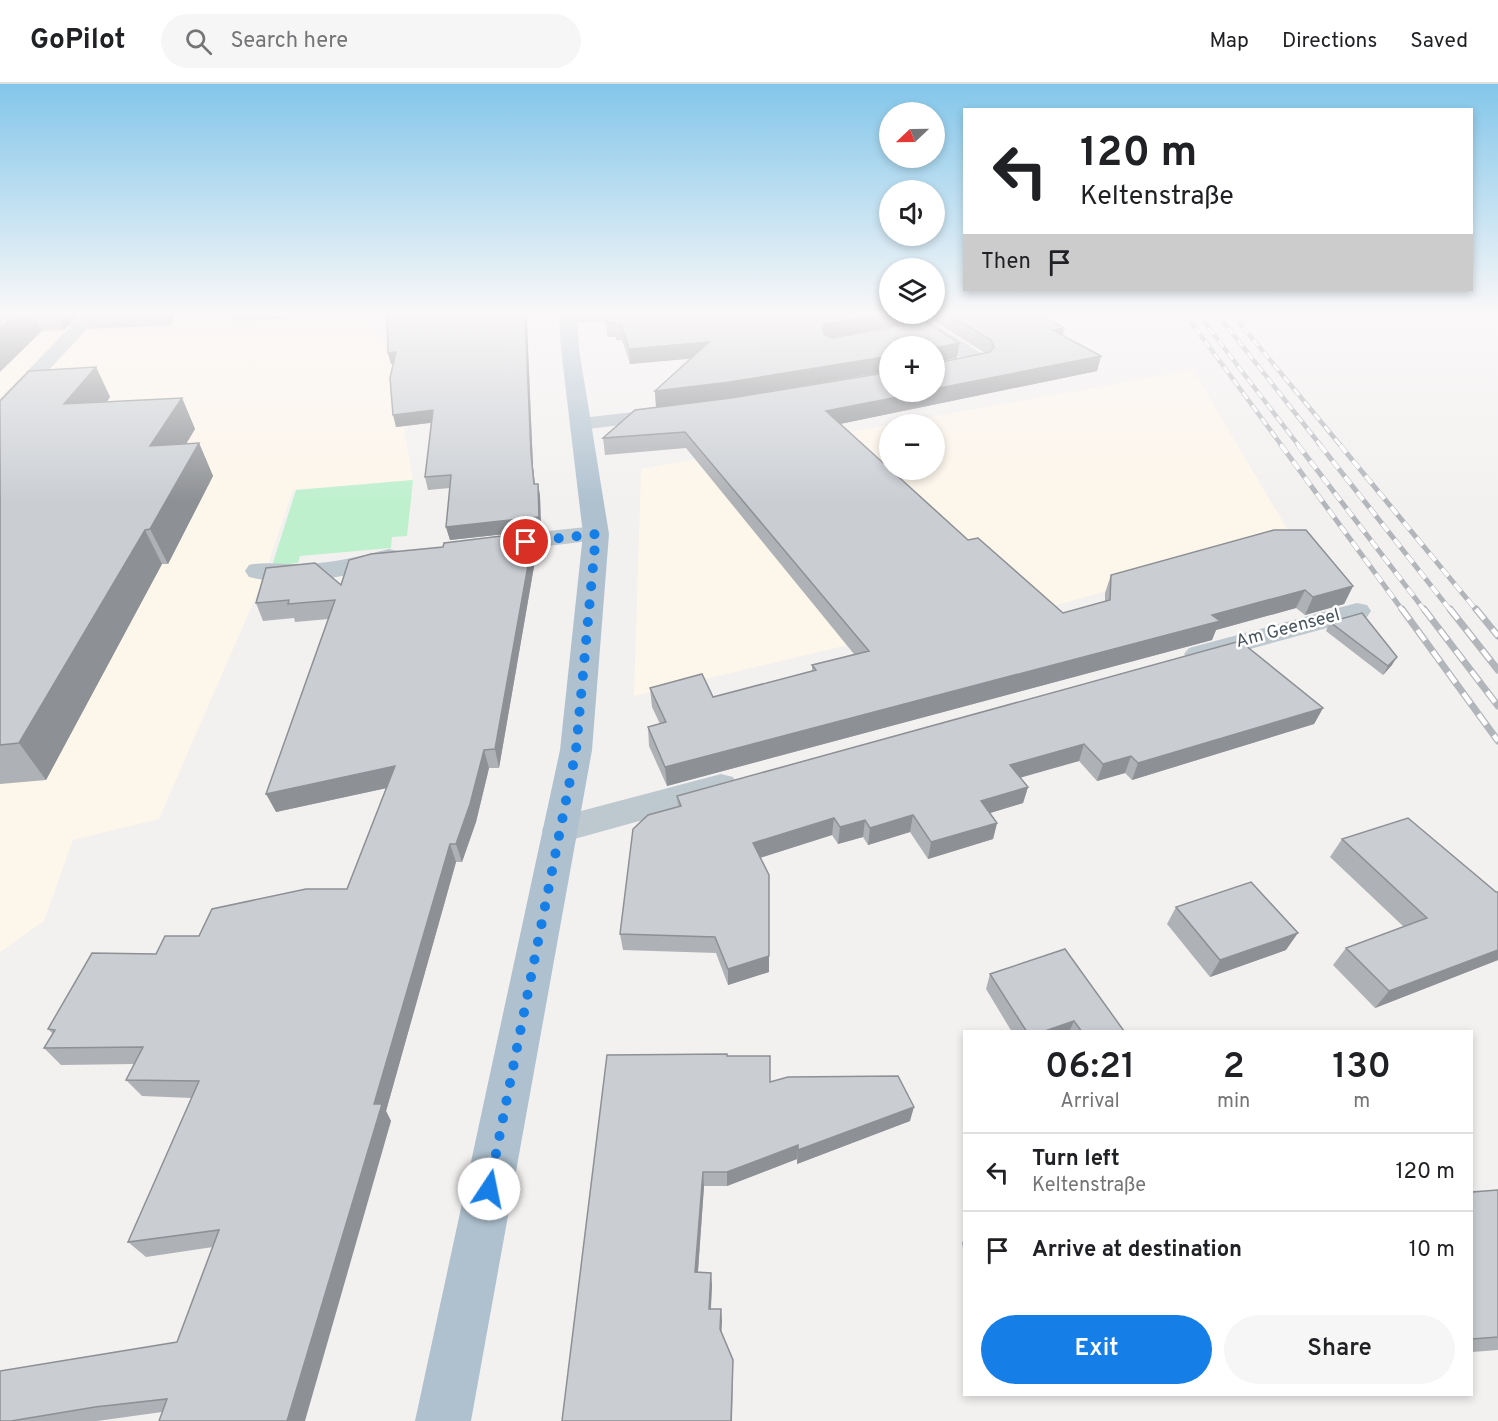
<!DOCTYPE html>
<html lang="en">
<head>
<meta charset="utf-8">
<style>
	:root { --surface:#fff; --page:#f6f6f6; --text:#202124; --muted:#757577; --line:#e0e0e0; --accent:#167ee7 }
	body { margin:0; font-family:Overpass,sans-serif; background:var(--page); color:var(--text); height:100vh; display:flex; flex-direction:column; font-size:22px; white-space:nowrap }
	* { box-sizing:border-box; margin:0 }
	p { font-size:20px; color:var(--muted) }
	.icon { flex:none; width:33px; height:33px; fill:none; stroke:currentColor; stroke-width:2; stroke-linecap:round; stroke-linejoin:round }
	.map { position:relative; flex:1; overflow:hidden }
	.drawer { position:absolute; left:963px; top:946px; width:510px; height:366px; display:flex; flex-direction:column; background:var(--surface); border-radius:0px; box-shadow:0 3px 9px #0003 }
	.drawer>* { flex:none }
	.guide { position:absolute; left:963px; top:24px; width:510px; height:183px; border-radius:0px; box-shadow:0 3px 9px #0003; background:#fff; color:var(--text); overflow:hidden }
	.needle { width:39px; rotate:248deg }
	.controls { position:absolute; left:879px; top:18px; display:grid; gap:12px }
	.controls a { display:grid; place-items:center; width:66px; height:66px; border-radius:50%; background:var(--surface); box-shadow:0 3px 9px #0003; font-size:30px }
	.pin { position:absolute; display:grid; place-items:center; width:51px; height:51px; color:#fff; margin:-26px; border:3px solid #fff; border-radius:50%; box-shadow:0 2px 6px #0007 }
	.me { position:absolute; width:66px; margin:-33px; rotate:11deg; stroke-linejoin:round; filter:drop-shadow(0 0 4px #0008) }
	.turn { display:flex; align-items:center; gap:21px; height:126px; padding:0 18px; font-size:27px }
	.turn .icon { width:78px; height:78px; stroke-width:2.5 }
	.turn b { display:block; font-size:42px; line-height:51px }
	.then { display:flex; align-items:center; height:57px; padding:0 18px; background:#0003; gap:12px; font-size:22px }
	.eta { display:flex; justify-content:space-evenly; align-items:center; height:102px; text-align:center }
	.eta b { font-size:36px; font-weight:600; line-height:42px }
	.button { display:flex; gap:12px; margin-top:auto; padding:12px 18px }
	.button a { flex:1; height:69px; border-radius:36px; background:var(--accent); color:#fff; font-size:24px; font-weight:600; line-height:69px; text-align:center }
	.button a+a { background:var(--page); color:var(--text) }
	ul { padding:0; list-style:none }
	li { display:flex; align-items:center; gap:18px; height:78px; padding:0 18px; border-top:2px solid var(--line) }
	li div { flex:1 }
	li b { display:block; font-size:22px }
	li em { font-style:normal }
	header { display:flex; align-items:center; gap:36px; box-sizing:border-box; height:84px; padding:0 30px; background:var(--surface); border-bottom:2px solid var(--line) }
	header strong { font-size:28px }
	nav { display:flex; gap:33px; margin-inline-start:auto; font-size:21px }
	.search { width:420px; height:54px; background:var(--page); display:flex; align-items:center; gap:15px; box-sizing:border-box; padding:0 21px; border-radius:33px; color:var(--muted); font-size:22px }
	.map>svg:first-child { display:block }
</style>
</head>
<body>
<header>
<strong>GoPilot</strong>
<div class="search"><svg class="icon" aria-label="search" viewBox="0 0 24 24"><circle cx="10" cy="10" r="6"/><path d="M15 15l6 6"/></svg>Search here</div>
<nav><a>Map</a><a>Directions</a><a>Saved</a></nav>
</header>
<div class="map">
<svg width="1498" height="1337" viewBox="0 0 1498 1337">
	<rect width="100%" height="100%" fill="#f3f0f0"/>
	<path fill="#fdf6ea" d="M0,231H364L390,268L413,396L293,406L263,496L159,735L73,756L44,837L0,868Z
		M1193,286L1293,455L1039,526L1029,518L634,612L641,385L889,341L890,386H934V340H891Z"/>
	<path fill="#bef0ce" d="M413,396L407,452L392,453L391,464L300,472L298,479L272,482L296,406Z"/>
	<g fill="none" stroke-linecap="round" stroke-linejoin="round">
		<path fill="#bec8cf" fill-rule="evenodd" d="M82,231H100L7,331L0,333V315Z
			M561,231H653L645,236L568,239L562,238L559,234Z
			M900,231H920L987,273L989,277L987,281L934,292V280L963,275Z
			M669,324L676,326L679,330L676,334L581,346L573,345L570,340L573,335L581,334Z
			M596,442L605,445L609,450L605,455L491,469L482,466L478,461L482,456L491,453Z
			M389,465L398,467L402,473L398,479C351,491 297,505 249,493L245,487L249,481C266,477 287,481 305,480C334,479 361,472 389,465Z
			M1357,519L1367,521L1371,527L1367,533L1199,579L1189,576L1184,570L1189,564Z
			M721,690L733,693L738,702L733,711L560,759L547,756L542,746L547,736Z"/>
		<path fill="#afc1cf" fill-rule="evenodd" d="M559,231H577L579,265L609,450L592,666L471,1337H415L560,666L583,450L561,265Z"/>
		<defs>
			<path id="rail-far2" d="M1186,231L1282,362
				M1199,231L1299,362
				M1218,231L1321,362
				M1233,231L1341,362"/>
			<path id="rail-far1" d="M1281,361L1403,527
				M1298,361L1425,527
				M1320,361L1451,527
				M1340,361L1477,527"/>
			<path id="rail" d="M1402,525L1498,657
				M1424,525L1498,622
				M1450,525L1498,586
				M1476,525L1498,552"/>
		</defs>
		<use href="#rail-far2" stroke="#b2b6bb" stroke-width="4.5"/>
		<use href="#rail-far1" stroke="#b2b6bb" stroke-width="5"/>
		<use href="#rail" stroke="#b2b6bb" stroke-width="7"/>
		<use href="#rail-far2" stroke="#fff" stroke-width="3" stroke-dasharray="8" stroke-linecap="butt"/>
		<use href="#rail-far1" stroke="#fff" stroke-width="4" stroke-dasharray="10" stroke-linecap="butt"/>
		<use href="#rail" stroke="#fff" stroke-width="4.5" stroke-dasharray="13" stroke-linecap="butt"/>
	</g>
	<path fill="#aeb1b5" d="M0,231H79L64,246L42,247Z
		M84,231H175L171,241L90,245Z
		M230,231H300L298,234L233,237Z
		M387,231H529L527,240L533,383L535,400H538L540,412L541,446L450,456L446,443L450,404L428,406L425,393L431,339L396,343L393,280H391L388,269Z
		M606,231H907L906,240L831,254L959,259L957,274L935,278L937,279L985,269L924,231H1042L1064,244L1063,252L1101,272L1097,287L840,340L968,456L1063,529L1105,517V509L1111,491L1353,502L1344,520L1305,531L1296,524L1216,546L1212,556L667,702L649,662L648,643L660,640L652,623L650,604L713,613L812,587V581L854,570L686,364L605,371L603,354L934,308L890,262L731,314L656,323L655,307L691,274L630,280L622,256H616V253H607Z
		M96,283L110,313L107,318L182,314L195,345L186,360L199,359L213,392L168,480H162L46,696L0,700V317Z
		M534,448L537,465L499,684H489L476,738L462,778H456L386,1027L391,1037L162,1328L97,1337H0L177,1258L213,1163L146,1173L128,1158L192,1014L142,1012L126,996L134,980L61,981L44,964L53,950L48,945L156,870L199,852L347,805L386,704L276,728L329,535L295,538L294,534L263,537L256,519L341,501L443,463Z
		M1330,538L1392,581L1383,591L1326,547Z
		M1323,624L1314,640L1132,696L1125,689L1097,697L1079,677L1020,693L1028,703L1023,719L990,729L997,739L993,755L928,775L910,748L868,761L863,753L838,760L832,751L760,774L769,872V888L728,901L716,869L623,866L620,850L678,723L677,712Z
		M1342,755L1496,808H1498V876L1375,924L1333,881L1346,864L1404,843L1330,773Z
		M1176,823L1286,866L1210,893L1167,840Z
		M990,890L1123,948H1012L986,905Z
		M727,972L770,998L910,1037L797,1080V1075L727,1102H704L698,1189L712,1201L711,1225L722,1236L721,1248L733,1276V1286L562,1337Z
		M1498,1106V1266L1472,1268V1108Z
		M964,1154V1169L962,1159Z"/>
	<path fill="#8d9094" d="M15,231H33L42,247L0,288V245Z
		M57,231H79L64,246Z
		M167,231H175L171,241Z
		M525,231H529L527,240L533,383L536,412L531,370Z
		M875,231H907L906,240L824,255L822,245L825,240Z
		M1064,244L1061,258L1052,246Z
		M709,258L710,273L630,280L629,265Z
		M959,259L957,274L934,278V264Z
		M396,268L399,280H391L388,269Z
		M890,272V287L731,314L656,323L655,307Z
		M1101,272L1097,287L825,343L826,327L923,308H934V305Z
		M96,283L110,313L80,352L64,320Z
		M182,314L195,345L165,395L150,362Z
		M433,326L436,338L396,343L393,331Z
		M199,359L213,392L168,480L150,445Z
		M538,400L540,412L541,446L450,456L446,443Z
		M145,446L162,480L46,696L19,659Z
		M534,448L537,465L499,684L495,665Z
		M1353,502L1344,520L1305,531L1313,513Z
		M1305,506L1296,524L1216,546L1212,556L667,702L665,683L1212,531Z
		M1397,573L1392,581L1383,591L1388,582Z
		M1323,624L1314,640L1132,696L1138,679Z
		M1084,660L1079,677L1005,698L1010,681Z
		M484,666L489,684L476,738L462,778L456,760Z
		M1131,672L1125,689L1097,697L1103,680Z
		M395,682L401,701L276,728L266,710Z
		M1028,703L1023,719L977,733L981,717Z
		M913,731L910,748L868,761L870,744Z
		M834,734L832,751L753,776V759Z
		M865,736L863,753L838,760L840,743Z
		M997,739L993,755L928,775L931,758Z
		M450,760L456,778L386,1027L391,1037L305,1337H287L374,1020Z
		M1298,849L1286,866L1210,893L1220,876Z
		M1498,866V876L1375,924L1389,907Z
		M769,872V888L728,901V885Z
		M1074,937L1069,948H1042Z
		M914,1023L910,1037L797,1080L798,1066Z
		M798,1061L797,1075L727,1102V1088Z
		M703,1088L704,1102L697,1200L695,1188Z
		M711,1189L712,1201L710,1236L709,1225Z
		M721,1225L722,1236L721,1256L720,1245Z
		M733,1276L732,1337H731Z"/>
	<path fill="#caced3" stroke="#8d9094" stroke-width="1.5" d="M0,231H15L0,245Z
		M387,231H525L531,370L534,400H538L539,433L446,443L451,391L425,393L433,326L393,331L390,294L396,268L388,269Z
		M606,231H875L825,240L822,245L824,251L833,254L925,237L959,259L934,264V262H890V272L730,298L655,307L709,258L629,265L621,241L615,242V238L606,239Z
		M949,231H1042L1064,244L1052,246L1101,272L934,305V277L937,279L990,268L994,263L991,256Z
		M96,283L64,320L182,314L150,362L199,359L150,445L145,446L19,659L0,661V317L29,287Z
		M890,288V308H923L826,327L968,456L978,454L1063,529L1110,516L1111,491L1274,446H1306L1353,502L1313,513L1305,506L1212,531L1220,537L665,683L648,643L666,638L650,604L702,590L713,613L816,586L812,581L869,567L685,348L603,354L635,326L731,314Z
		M534,448L495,665L484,666L470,720L456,760H450L374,1020H382L287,1337H159L167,1315L95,1323L11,1337H0V1287L177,1258L219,1146L128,1158L199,997L126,996L143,963L44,964L55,946L48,945L92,869L156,870L165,852H199L212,825L306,805H347L395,682L266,710L335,516L288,520L289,516L256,519L266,484L315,479L341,501L349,476L371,470L443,463L444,459Z
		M1362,529L1397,573L1388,582L1330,538Z
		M1240,557L1323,624L1138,679L1131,672L1103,680L1084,660L1010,681L1028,703L981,717L997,739L931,758L913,731L870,744L865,736L840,743L834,734L753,759L769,791V872L728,885L715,853L620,850L633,745L648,731L681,722L677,712Z
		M1408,734L1496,808H1498V866L1389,907L1346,864L1427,834L1342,755Z
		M1251,798L1298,849L1220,876L1176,823Z
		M1065,865L1124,947L1121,948H1082L1074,937L1042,948H1027L990,890Z
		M727,970V972H770V998L788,993L898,992L914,1023L798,1066V1061L727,1088H703L695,1188L711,1189L709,1225H721L720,1245L733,1276L731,1337H562L607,971Z
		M1498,1106V1253L1472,1255V1108Z"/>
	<linearGradient id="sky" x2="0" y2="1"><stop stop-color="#83c6ea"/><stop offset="0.55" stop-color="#faf8f8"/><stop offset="1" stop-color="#faf8f8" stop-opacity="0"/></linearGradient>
	<rect width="1498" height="418" fill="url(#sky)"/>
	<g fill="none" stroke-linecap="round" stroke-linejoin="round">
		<path stroke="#167ee7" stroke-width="10" stroke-dasharray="0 18" d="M489,1105L576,666L596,450L526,458"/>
	</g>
	<g text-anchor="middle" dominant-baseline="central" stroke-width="5" stroke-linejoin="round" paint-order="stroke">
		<g font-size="18" fill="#48555e" stroke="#fff">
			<text transform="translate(1288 545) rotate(-15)">Am Geenseel</text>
		</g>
	</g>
</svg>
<div class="controls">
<a><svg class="needle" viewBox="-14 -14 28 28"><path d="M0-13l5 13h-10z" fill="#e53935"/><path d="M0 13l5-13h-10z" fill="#757577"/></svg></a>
<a><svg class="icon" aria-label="sound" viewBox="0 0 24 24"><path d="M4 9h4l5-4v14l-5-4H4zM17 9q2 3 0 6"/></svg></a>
<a><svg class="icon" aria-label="layers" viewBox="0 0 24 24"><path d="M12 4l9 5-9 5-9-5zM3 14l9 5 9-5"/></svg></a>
<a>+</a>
<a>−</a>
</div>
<div class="pin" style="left:526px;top:458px;background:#d93025"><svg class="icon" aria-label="arrive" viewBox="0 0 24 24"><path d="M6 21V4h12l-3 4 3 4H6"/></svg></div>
<svg class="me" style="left:489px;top:1105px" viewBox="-20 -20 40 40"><circle r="19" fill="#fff"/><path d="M0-13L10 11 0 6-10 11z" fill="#167ee7"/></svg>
<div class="guide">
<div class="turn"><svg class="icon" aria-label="left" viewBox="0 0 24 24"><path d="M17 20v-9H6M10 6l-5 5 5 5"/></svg><div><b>120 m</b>Keltenstraße</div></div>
<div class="then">Then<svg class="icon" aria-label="arrive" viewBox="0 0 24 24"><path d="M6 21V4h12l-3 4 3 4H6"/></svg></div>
</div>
<section class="drawer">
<div class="eta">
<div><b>06:21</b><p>Arrival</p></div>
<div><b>2</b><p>min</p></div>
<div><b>130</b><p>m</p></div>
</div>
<ul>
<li><svg class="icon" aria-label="left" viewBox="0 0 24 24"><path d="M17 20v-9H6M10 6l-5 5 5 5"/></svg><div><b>Turn left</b><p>Keltenstraße</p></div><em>120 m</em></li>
<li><svg class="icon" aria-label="arrive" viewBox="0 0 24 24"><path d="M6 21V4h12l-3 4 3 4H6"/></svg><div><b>Arrive at destination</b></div><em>10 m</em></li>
</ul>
<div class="button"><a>Exit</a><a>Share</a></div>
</section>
</div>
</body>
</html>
